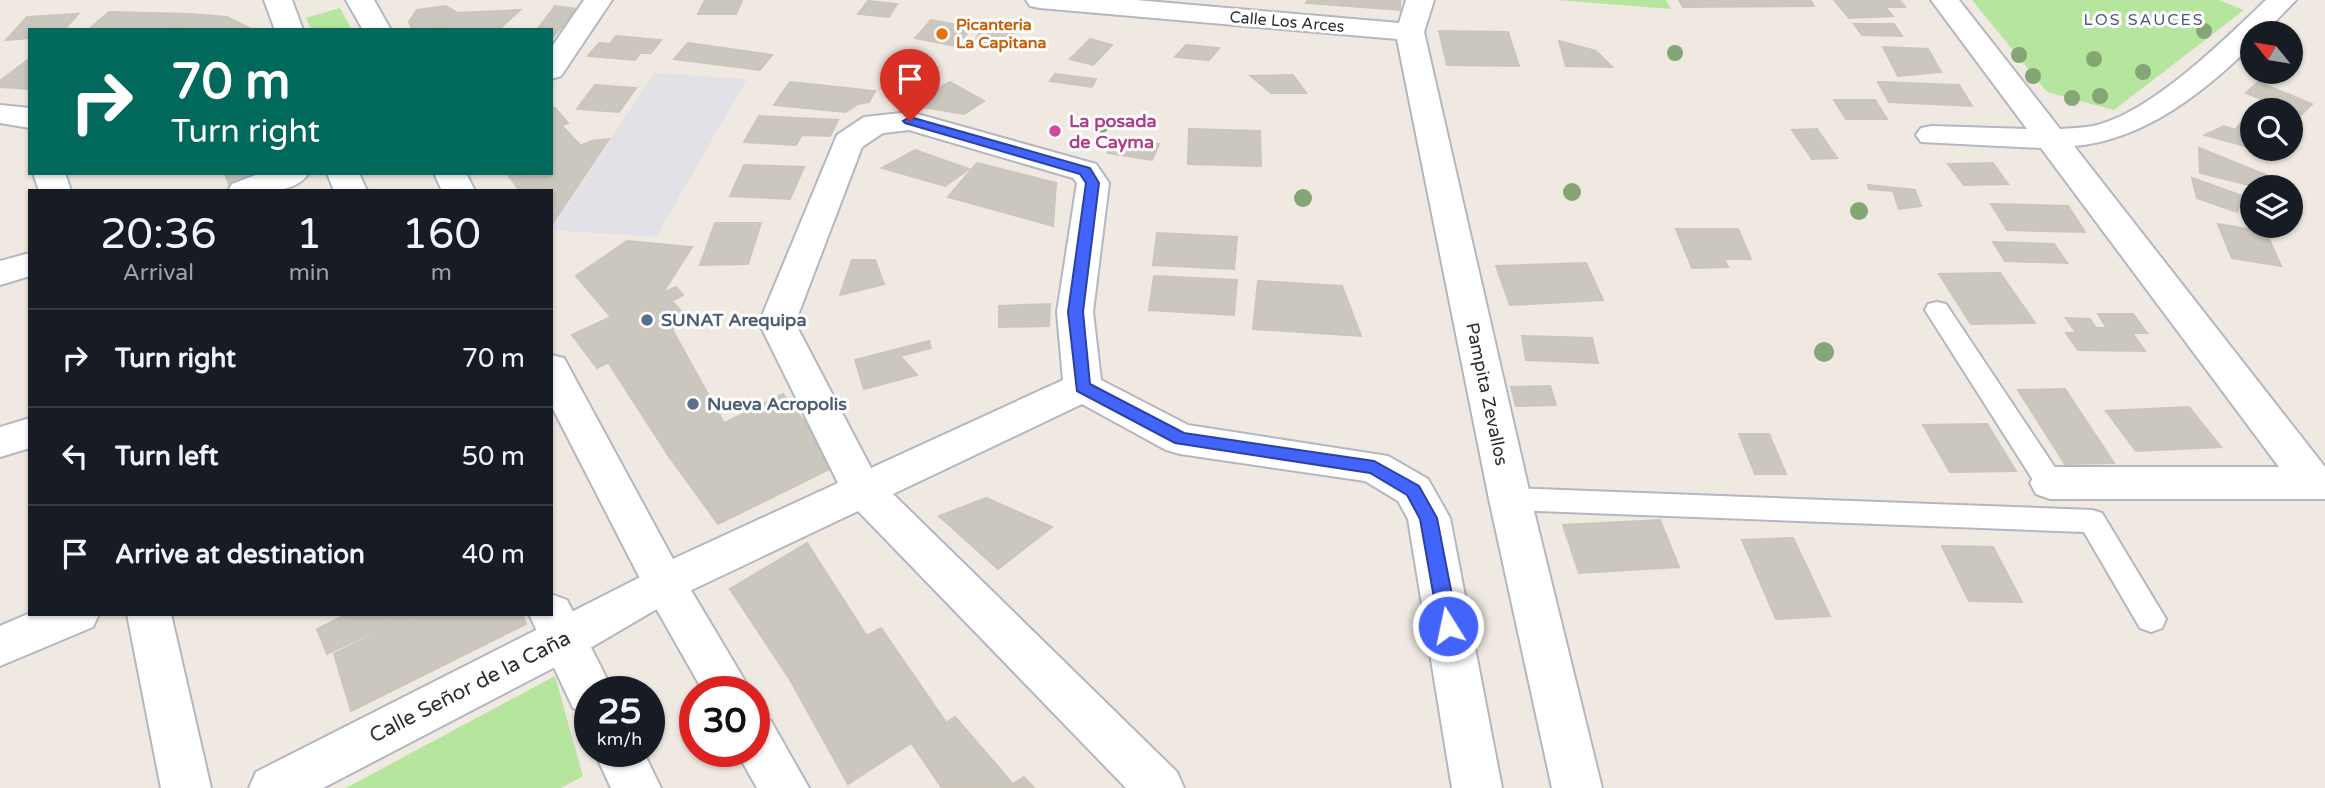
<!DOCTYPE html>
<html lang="en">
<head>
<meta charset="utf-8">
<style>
	:root { --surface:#171b24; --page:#20242c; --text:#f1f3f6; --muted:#9ea1a6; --line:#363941 }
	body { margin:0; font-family:"Varela Round",sans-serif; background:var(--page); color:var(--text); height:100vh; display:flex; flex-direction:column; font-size:26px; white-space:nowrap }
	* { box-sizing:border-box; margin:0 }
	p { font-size:23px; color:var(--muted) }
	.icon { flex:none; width:38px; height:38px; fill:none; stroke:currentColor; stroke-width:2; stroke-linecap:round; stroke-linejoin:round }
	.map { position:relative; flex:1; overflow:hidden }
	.drawer { position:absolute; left:28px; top:189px; width:525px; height:427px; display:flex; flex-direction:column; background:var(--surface); border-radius:0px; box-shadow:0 2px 5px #0004 }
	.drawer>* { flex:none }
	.top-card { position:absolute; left:28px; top:28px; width:525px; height:147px; border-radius:0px; box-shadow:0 2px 5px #0004; background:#00695c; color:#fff; overflow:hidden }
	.needle { width:46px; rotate:300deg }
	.buttons { position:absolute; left:2240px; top:21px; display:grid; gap:14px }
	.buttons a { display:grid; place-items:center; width:63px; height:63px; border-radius:50%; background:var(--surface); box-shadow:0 2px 5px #0004; font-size:35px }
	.speed { position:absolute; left:574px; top:676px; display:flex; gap:14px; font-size:35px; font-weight:700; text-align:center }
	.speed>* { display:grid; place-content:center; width:91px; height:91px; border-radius:50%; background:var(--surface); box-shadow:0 2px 5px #0004; line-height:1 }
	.speed small { font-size:18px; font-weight:400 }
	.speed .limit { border:10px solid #d22; background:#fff; color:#111 }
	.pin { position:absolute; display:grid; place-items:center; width:60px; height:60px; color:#fff; margin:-72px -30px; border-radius:50% 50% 50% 0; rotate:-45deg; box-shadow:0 0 7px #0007 }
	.pin .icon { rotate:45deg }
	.me { position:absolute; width:77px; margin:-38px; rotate:350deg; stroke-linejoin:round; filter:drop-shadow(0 0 5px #0008) }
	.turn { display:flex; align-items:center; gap:24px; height:147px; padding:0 28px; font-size:32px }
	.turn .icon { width:91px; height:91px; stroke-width:2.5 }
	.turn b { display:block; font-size:49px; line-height:60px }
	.eta { display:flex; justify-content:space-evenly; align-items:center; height:119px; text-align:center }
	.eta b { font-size:42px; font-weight:600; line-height:49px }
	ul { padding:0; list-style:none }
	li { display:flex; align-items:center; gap:21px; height:98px; padding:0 28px; border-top:2px solid var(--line) }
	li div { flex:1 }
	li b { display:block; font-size:26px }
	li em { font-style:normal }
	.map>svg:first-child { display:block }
</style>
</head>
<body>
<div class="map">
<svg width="2325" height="788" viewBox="0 0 2325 788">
	<rect width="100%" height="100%" fill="#efe9e1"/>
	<path fill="#e3e1e8" d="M654,73L747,79L656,237L551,230Z"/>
	<path fill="#b6e59e" d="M1557,0H1666L1671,9Z
		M1972,0H2219L2244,10L2114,110L2047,92Z
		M340,8L352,30H312L306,18Z
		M555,676L583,776L561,788H346Z"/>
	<path fill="#cbc7bf" stroke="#cbc5ba" stroke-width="2" d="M705,0L742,1L736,14H698Z
		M1308,0H1400V10L1306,3Z
		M1679,0H1810L1814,6L1683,7Z
		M1834,0H1899L1905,7H1885L1893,16L1849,18Z
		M868,1L897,4L889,17L858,14Z
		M446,6L456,12L438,24L441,30H413L409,22L417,10Z
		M555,6L577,9L551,39V30H537Z
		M520,10L498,30H443L440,25L455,13Z
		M109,12L190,14L170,30H88Z
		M78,14L64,30H30V38L6,40L27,17Z
		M190,14L227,17L253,30H170Z
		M931,20L972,28L956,46L915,38Z
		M987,21L1017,25L1005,48L973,44Z
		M1854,24H1894L1902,36L1862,35Z
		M1439,31L1508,32L1519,66L1447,65Z
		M616,36L661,40L651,53H640L635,60L588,56L599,43L610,44Z
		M1090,39L1112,45L1093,65L1070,59Z
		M1559,41L1596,51L1612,67L1566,66Z
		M688,43L772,55L760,70L674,59Z
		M1186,45L1219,48L1209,60L1175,57Z
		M1883,47L1928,49L1941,72L1898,76Z
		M30,58V89L0,87V81Z
		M1055,74L1096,79L1092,87L1050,81Z
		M894,75L925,84L919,90L908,87L901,94L881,88Z
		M1293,75L1306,93H1271L1251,76Z
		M790,82L875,91L869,102L858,104L846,112L774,105Z
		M950,82L984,101L964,114L910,105Z
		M1878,82L1959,85L1972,106L1889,102Z
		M2258,82L2312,104L2301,115L2246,93Z
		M595,85L636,88L619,112L577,109Z
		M1834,100H1875L1887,119H1846Z
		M555,108L568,123L551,130V109Z
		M759,116L838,120L830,136L802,135L796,145L744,142Z
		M2242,122L2252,126V148L2205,135L2224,126L2235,130Z
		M562,126L580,145L551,157V130Z
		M1189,129L1260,131L1261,166L1188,164Z
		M1817,129L1837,158L1812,159L1792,130Z
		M1115,137L1159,144L1152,160L1108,153Z
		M609,139L551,226V191H520L508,175L551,173V157L592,141Z
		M2199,148L2291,185L2289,187H2257L2200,173Z
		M915,150L969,169L945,186L882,168Z
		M977,163L1056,183L1053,226L948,197Z
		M1993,163L2008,184L1964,185L1948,164Z
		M744,165L804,167L790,199L730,196Z
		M225,173H274L230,188Z
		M2192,178L2243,196L2237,212L2197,198Z
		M1868,185L1915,190L1921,206L1899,209L1893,191L1869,189Z
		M1991,204L2068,206L2085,232L2007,230Z
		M715,223H761L748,264L700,265Z
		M2218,224L2266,232L2281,266L2232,258Z
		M1676,229H1738L1751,259H1724L1728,267L1692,268Z
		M1157,233L1237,237L1234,269L1153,265Z
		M627,241L692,247L662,294L611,317L576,276Z
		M1993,242L2054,244L2067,263L2005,261Z
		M852,260H875L884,284L840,295Z
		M1586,263L1603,300L1510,305L1496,266Z
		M2000,273L2035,323L1971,324L1939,274Z
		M1154,276L1237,280L1234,315L1149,310Z
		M1258,281L1342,286L1361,336L1253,329Z
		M676,287L683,295L672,301L686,317L673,323V331L597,368L572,335Z
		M1050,304L1049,326L999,327V306Z
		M2098,314H2133L2147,333H2132L2145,351L2078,350L2066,333H2076L2066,318L2090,319L2096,328H2107Z
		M673,331L724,423L666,452L608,362Z
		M1522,336L1592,338L1598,363L1526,360Z
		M929,341L931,348L900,356L917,375L864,389L855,360Z
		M1550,386L1556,405L1516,406L1511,387Z
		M2065,389L2114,463L2065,464L2018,390Z
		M783,394L838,465L718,524L666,452Z
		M2189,407L2221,447L2136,451L2106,411Z
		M1987,424L2016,471L1950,472L1923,425Z
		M1739,434H1769L1786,474H1755Z
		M986,498L1052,527L998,569L939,516Z
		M1660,520L1679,567L1579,573L1563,525Z
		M1793,538L1830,616L1776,619L1742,540Z
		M807,543L866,635L789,678L730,589Z
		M1942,546L1993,547L2022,602L1969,601Z
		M348,614H411L327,654L317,629Z
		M414,614H522L526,624L351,711L334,654Z
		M881,628L945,721L848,784L789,678Z
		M955,717L1013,784L1008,788H942L912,744Z
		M1024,777L1034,788H1008L1013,784Z"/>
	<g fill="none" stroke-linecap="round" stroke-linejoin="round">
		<defs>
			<path id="service" d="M1937,302L1946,304L2060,475L2064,483L2060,491L2050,494L2040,491L1925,310L1928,304Z
				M1510,488L2092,510L2102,513L2166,619L2162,628L2151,632L2140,628L2084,532L1510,510L1500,507L1496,499L1500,491Z"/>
			<path id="minor" d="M584,0H612L561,76L551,79V48Z
				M1931,0H1959L2060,129C2071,128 2082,128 2093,126C2150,114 2224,40 2266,0H2296L2264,33H2252V45C2203,93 2144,140 2074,146L2325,467V499H2050L2036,494L2030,483L2036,472L2050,467H2279L2041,148L1921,142L1916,135L1921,128L1932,126L2027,129Z
				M0,105L30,108V128L0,123Z
				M910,112L1096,164L1109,183L1093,312L1101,380L1188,425L1388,456L1428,479L1450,518L1502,788H1452L1408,519L1398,501L1365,481L1180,454L1166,450L1082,404L893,494L1177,772L1184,788H1126L858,511L679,596L664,601L649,596L642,583L649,570L838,483L759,323L837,135L864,117ZM909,130L1073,178L1077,183L1057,312L1063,380L871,468L795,323L862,147L883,133Z
				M33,173H65L71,191H39Z
				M261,173H309C293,197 252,191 228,191L232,184Z
				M30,253V276L0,285V261Z
				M30,418V448L0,457V427Z
				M30,613V614H99L93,627L0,666V626Z
				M127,614H171L211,788H161Z"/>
			<path id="tertiary" d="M1026,0H1136L1399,23L1406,0H1434L1424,32L1531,499L1602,788H1552L1489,499L1397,39L1040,8L1030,6Z
				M664,565L679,570L686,583L679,596L580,654L323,788H249L256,772Z"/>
			<path id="secondary" d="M264,0H292L303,30H275Z
				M346,0H374L391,30H363Z
				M327,173H359L367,191H334Z
				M434,173H466L475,191H442Z
				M551,355L564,358L679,570L751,691H703L649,596L551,405Z
				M551,594L567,600L613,691H590V714L573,708L529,614H551Z
				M754,715L771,721L809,788H757L736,751H754Z
				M594,751H643L661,788H611Z"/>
		</defs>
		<use href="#service" stroke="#b4b7c1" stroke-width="4"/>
		<use href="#minor" stroke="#b4b7c1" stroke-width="4"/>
		<use href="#tertiary" stroke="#b4b7c1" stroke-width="4"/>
		<use href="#secondary" stroke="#b4b7c1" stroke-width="4"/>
		<use href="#service" fill="#fff" fill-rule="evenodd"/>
		<use href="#minor" fill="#fff" fill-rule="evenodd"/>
		<use href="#tertiary" fill="#fff" fill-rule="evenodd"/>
		<use href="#secondary" fill="#fff" fill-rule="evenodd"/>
	</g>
	<g fill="#84a574">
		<circle cx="2204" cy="31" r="8"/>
		<circle cx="1675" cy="53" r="8"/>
		<circle cx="2019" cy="55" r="8"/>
		<circle cx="2094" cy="59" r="8"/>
		<circle cx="2143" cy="72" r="8"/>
		<circle cx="2033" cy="76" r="8"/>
		<circle cx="2100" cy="96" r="8"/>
		<circle cx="2072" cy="98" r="8"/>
		<circle cx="1101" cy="124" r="9"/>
		<circle cx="1572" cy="192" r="9"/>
		<circle cx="1303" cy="198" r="9"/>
		<circle cx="1859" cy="211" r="9"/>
		<circle cx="1824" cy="352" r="10"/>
	</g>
	<path fill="#4264fb" stroke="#2b41a3" stroke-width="2" d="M910,117L1090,168L1099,183L1083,312L1090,384L1184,433L1374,461L1419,486L1437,518L1458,626L1455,632H1442L1439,626L1420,519L1407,495L1370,473L1175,443L1077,391L1068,312L1086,183L1080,174L905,123L903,121Z"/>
	<circle fill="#e8710a" stroke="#fff" stroke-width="2.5" cx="942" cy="34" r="7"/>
	<circle fill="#d1479c" stroke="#fff" stroke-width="2.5" cx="1055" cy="131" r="7"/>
	<g fill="#5c6f8a" stroke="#fff" stroke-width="2.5">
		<circle cx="647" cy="320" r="7"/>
		<circle cx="693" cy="404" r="7"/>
	</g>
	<g text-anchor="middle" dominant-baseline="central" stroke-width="6" stroke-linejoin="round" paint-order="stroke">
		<g font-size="16" letter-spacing="2" fill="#4d5680" stroke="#fff">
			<text x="2144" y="20">LOS SAUCES</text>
		</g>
		<g font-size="16" fill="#2e2e2e" stroke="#fff">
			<text transform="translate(1287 22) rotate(5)">Calle Los Arces</text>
		</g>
		<g font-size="16" font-weight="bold" fill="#c56008" stroke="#fff" text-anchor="start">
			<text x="956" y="25">Picanteria<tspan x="956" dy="18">La Capitana</tspan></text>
		</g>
		<g font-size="18" font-weight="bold" fill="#b23c85" stroke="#fff" text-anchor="start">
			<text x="1069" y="121">La posada<tspan x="1069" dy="21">de Cayma</tspan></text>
		</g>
		<g font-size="18" font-weight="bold" fill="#4e5e75" stroke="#fff" text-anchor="start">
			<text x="661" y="320">SUNAT Arequipa</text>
			<text x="707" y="404">Nueva Acropolis</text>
		</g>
		<g font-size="18" fill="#2e2e2e" stroke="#fff">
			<text transform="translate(1487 394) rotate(78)">Pampita Zevallos</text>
		</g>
		<g font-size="21" fill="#2e2e2e" stroke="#fff">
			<text transform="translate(470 687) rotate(-27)">Calle Señor de la Caña</text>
		</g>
	</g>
</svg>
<div class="buttons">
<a><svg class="needle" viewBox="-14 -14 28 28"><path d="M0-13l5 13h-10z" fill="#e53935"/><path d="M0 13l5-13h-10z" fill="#9ea1a6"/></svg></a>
<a><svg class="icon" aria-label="search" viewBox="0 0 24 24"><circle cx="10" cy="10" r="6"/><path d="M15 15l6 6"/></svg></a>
<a><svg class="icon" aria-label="layers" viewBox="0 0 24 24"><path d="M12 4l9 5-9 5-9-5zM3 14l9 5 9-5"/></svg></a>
</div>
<div class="speed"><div>25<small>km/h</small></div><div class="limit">30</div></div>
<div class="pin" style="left:910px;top:121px;background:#d93025"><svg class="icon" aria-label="arrive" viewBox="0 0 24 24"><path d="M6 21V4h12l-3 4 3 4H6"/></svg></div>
<svg class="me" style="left:1448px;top:626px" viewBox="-20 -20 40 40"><circle r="17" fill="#4264fb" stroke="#fff" stroke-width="3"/><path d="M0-11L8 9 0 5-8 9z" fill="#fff"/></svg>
<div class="top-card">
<div class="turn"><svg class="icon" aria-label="right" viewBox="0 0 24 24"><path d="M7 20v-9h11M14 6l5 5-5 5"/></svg><div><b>70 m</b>Turn right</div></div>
</div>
<section class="drawer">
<div class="eta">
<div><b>20:36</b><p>Arrival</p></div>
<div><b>1</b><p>min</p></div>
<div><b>160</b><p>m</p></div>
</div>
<ul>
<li><svg class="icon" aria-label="right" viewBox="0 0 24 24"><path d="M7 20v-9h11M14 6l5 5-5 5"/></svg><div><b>Turn right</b></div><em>70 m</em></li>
<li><svg class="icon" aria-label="left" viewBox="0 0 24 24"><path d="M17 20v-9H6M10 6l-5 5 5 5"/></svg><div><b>Turn left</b></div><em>50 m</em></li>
<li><svg class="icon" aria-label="arrive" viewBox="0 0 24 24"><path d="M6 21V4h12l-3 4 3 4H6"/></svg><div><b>Arrive at destination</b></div><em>40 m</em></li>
</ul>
</section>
</div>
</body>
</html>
